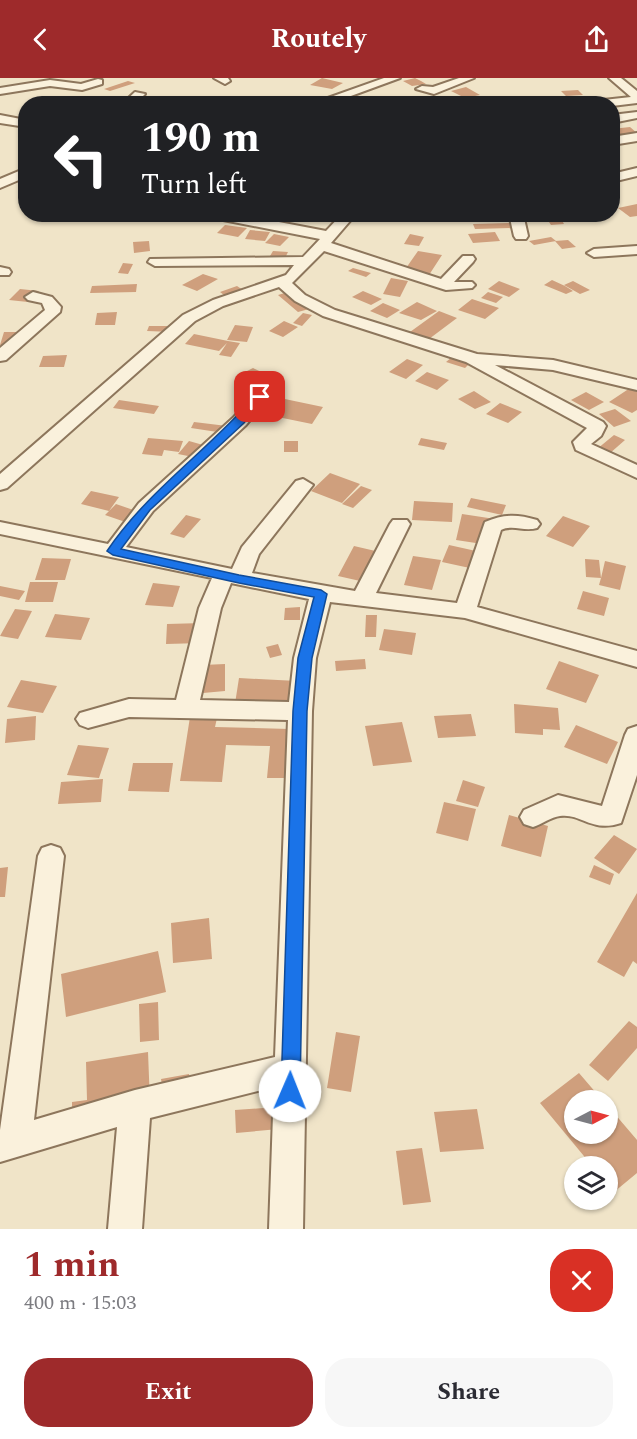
<!DOCTYPE html>
<html lang="en">
<head>
<meta charset="utf-8">
<style>
	:root { --surface:#fff; --page:#f7f7f7; --text:#2b2b33; --muted:#7c7c81; --accent:#9e2a2b }
	body { margin:0; font-family:Spectral,serif; background:var(--page); color:var(--text); height:100vh; display:flex; flex-direction:column; font-size:22px; white-space:nowrap }
	* { box-sizing:border-box; margin:0 }
	p { font-size:20px; color:var(--muted) }
	.icon { flex:none; width:33px; height:33px; fill:none; stroke:currentColor; stroke-width:2; stroke-linecap:round; stroke-linejoin:round }
	.map { position:relative; height:1151px; overflow:hidden }
	.drawer { display:flex; flex-direction:column; background:var(--surface); flex:1 }
	.drawer>* { flex:none }
	.guide { position:absolute; left:18px; top:18px; width:602px; height:126px; border-radius:24px; box-shadow:0 2px 4px #0004; background:#202124; color:#fff; overflow:hidden }
	.needle { width:39px; rotate:84deg }
	.tools { position:absolute; left:564px; top:1012px; display:grid; gap:12px }
	.tools a { display:grid; place-items:center; width:54px; height:54px; border-radius:50%; background:var(--surface); box-shadow:0 2px 4px #0004; font-size:30px }
	.pin { position:absolute; display:grid; place-items:center; width:51px; height:51px; color:#fff; margin:-26px; border-radius:12px; box-shadow:0 3px 9px #0006 }
	.me { position:absolute; width:66px; margin:-33px; rotate:1deg; stroke-linejoin:round; filter:drop-shadow(0 0 4px #0008) }
	.turn { display:flex; align-items:center; gap:21px; height:126px; padding:0 24px; font-size:27px }
	.turn .icon { width:78px; height:78px; stroke-width:2.5 }
	.turn b { display:block; font-size:42px; line-height:51px }
	.round { display:grid; place-items:center; flex:none; width:63px; height:63px; border-radius:24px; background:var(--page) }
	.headline { display:flex; align-items:center; justify-content:space-between; height:102px; padding:0 24px }
	h1 { font-size:36px; font-weight:700; line-height:45px; color:var(--accent) }
	.primary-button { display:flex; gap:12px; margin-top:auto; padding:12px 24px }
	.primary-button a { flex:1; height:69px; border-radius:24px; background:var(--accent); color:#fff; font-size:24px; font-weight:700; line-height:69px; text-align:center }
	.primary-button a+a { background:var(--page); color:var(--text) }
	header { display:flex; justify-content:space-between; align-items:center; height:78px; padding:0 24px; background:var(--accent); color:#fff; font-size:27px; font-weight:700 }
	.map>svg:first-child { display:block }
</style>
</head>
<body>
<header><svg class="icon" aria-label="back" viewBox="0 0 24 24"><path d="M15 5l-7 7 7 7"/></svg>Routely<svg class="icon" aria-label="share" viewBox="0 0 24 24"><path d="M12 15V3M7 8l5-5 5 5M5 13v7h14v-7"/></svg></header>
<div class="map">
<svg width="637" height="1151" viewBox="0 0 637 1151">
	<rect width="100%" height="100%" fill="#f0e4c8"/>
	<path fill="#cf9f7d" d="M322,0L343,5L332,11L310,7Z
		M415,0L421,3L426,6L412,8L403,3Z
		M128,3L135,5L110,13L104,11Z
		M466,9L480,17L465,20L451,13Z
		M578,12L583,17L566,18L561,13Z
		M630,49L637,55L612,58V51Z
		M637,126V138L630,139L618,130Z
		M559,137L564,146L551,147L545,138Z
		M511,145L514,150L475,151L473,146Z
		M225,147L247,150L238,159L217,155Z
		M250,152L270,154L265,163L245,161Z
		M495,154L500,163L473,165L468,156Z
		M274,156L289,159L280,168L265,165Z
		M410,156L424,159L419,168L404,166Z
		M551,159L556,163L534,167L529,163Z
		M568,162L576,169L562,171L555,163Z
		M149,163L150,173L134,175L133,164Z
		M273,173L288,174L285,180L279,179V183H269V179H277L270,178Z
		M418,173L442,177L429,197L404,193Z
		M123,185L133,186L128,196L118,195Z
		M353,190L371,195L366,199L348,193Z
		M203,196L218,201L197,213L182,207Z
		M391,200L408,203L400,219L383,216Z
		M552,202L565,208L573,213L566,216L544,207Z
		M499,203L520,211L509,219L488,211Z
		M573,203L590,212L580,216L564,207Z
		M137,206L136,214L90,215L92,208Z
		M237,208L246,214L228,220L220,214Z
		M20,211L39,213L28,224L9,222Z
		M363,213L382,221L371,227L352,219Z
		M288,214L309,231L298,234L278,217Z
		M488,214L503,219L496,225L481,220Z
		M472,221L499,230L485,241L458,232Z
		M417,224L437,233L421,242L399,235Z
		M383,225L400,232L387,240L370,233Z
		M439,233L457,240L429,261L410,254Z
		M117,234L115,247H95L97,235Z
		M303,235L312,237L302,248L293,245Z
		M284,243L298,249L283,259L269,253Z
		M235,247L253,249L247,264L227,262Z
		M149,248H173L172,254L147,253Z
		M4,254H23L16,268L0,267Z
		M194,256L228,263L240,265L231,279L219,277L227,265L219,273L185,266Z
		M67,277L64,289H39L43,278Z
		M452,279L470,285L465,290L446,284Z
		M407,281L423,287L406,301L389,294Z
		M253,290L276,301L260,310L237,298Z
		M427,294L449,302L437,312L415,303Z
		M630,310L637,314V332L632,335L609,324Z
		M474,313L491,324L475,331L458,321Z
		M586,314L604,324L589,332L571,322Z
		M280,320L323,329L312,346L268,337Z
		M119,322L159,328L154,336L113,330Z
		M500,325L522,334L508,345L486,336Z
		M615,331L631,343L614,349L599,336Z
		M194,344L227,348L224,355L191,350Z
		M614,357L625,362L609,376L597,371Z
		M148,360L183,363L179,374L164,372L162,378L142,376Z
		M421,360L447,365L444,372L418,367Z
		M189,363L203,367L193,379L178,376Z
		M284,363H298V374H284Z
		M330,395L360,406L342,425L311,413Z
		M361,408L372,412L353,430L342,426Z
		M91,413L119,419L109,433L81,426Z
		M471,420L506,427L502,437L467,429Z
		M414,423L453,425L452,444L412,442Z
		M116,426L145,436L134,447L105,437Z
		M462,436L495,441L489,467L456,462Z
		M186,437L201,441L184,460L170,456Z
		M563,438L590,448L573,469L546,458Z
		M449,467L485,475L479,492L442,484Z
		M354,468L384,475L369,505L338,498Z
		M413,478L441,482L432,512L404,507Z
		M42,480L71,481L65,502H35Z
		M585,481L599,482L601,500L605,483L626,488L620,512L599,507L601,500L586,499Z
		M30,504H58L53,524H25Z
		M153,505L180,508L173,529L145,527Z
		M0,508L25,513L19,522L0,518Z
		M583,513L609,520L604,538L577,531Z
		M300,529V542H284L285,530Z
		M15,531L32,533L18,561L0,558Z
		M55,536L90,540L81,562L45,559Z
		M366,537H377L376,559H365Z
		M203,545L202,565L166,566L167,546Z
		M384,551L416,555L412,577L379,572Z
		M278,566L282,577L270,580L266,569Z
		M365,581L366,591L336,593L335,583Z
		M559,583L599,597L586,625L546,611Z
		M225,586V613L203,615V587Z
		M239,600L297,603L294,635L234,632Z
		M21,602L57,608L43,635L7,629Z
		M514,626L558,630L560,652L543,651V657L515,655Z
		M471,636L476,658L438,660L434,638Z
		M36,638L35,662L5,665L7,641Z
		M190,639L217,640L215,649L290,651L287,700H267L270,668L226,667L222,704L180,703Z
		M402,644L412,684L373,688L365,648Z
		M576,647L618,664L607,686L564,669Z
		M78,667L109,670L99,700L67,697Z
		M133,685H173L169,714L128,713Z
		M103,701L101,724L58,726L61,704Z
		M463,702L485,709L478,729L456,723Z
		M444,724L476,731L468,763L436,755Z
		M509,737L548,748L541,779L501,768Z
		M614,757L637,771L619,796L594,780Z
		M594,787L614,796L610,807L589,799Z
		M8,789L5,819H0V790Z
		M637,815V886L633,883L624,899L597,884Z
		M209,840L212,881L173,885L171,845Z
		M158,873L166,914L66,939L61,896Z
		M158,924L159,962L140,964L139,926Z
		M629,943L637,949V970L608,1003L589,987Z
		M336,954L360,958L351,1014L327,1010Z
		M148,974L150,1025L72,1037V1024L87,1022L86,984Z
		M579,995L603,1023H574V1056H608V1028L637,1062V1095L614,1114L608,1106V1089H593L540,1025Z
		M189,996L191,1007L163,1013L161,1001Z
		M277,1029L279,1051L236,1055L235,1032Z
		M477,1031L484,1071L440,1074L434,1034Z
		M422,1070L431,1124L403,1127L396,1073Z"/>
	<g fill="none" stroke-linecap="round" stroke-linejoin="round">
		<defs>
			<path id="minor" d="M214,0H228L230,3L225,6Z
				M384,0H400L329,26H311Z
				M459,0H474L434,16L416,11L422,8L433,9Z
				M609,0H621L637,13V25L612,28V26H589L594,23L631,19Z
				M98,1L102,2V6L82,12L50,8L0,16V10L50,2L81,6Z
				M135,14L145,16L135,26H122Z
				M637,34V40L612,45V37Z
				M0,37L26,42V49L0,45Z
				M637,55V63L612,67V59Z
				M26,90V99L0,110V101Z
				M637,90V98L612,104V96Z
				M207,136H237L326,153L342,136H356L331,165L441,201L463,178H473L475,181L473,184L454,204H472L475,207L472,210L446,212L324,173L292,205L305,217L335,232L477,276L553,282L637,302V312L553,292L495,287L603,344L606,348L601,358L591,366L637,387V400L576,372L573,364L587,350L466,284L323,238L295,223L279,209L223,228L195,243L7,410L0,412V396L183,237L213,222L286,197L294,187L155,188L148,184L150,181L303,179L320,161L213,140Z
				M509,136H523L528,158L526,161H516L514,158Z
				M637,168V176L594,179L587,175L594,171Z
				M0,189L9,191L11,194L9,197H0Z
				M33,214L52,219L61,229L60,234L6,282L0,283V270L45,232L42,225L28,222L25,219Z
				M260,314L269,319L246,347L153,433L126,469L232,491L242,469L296,403L303,401L313,407L259,476L252,495L355,513L390,446L393,442H407L410,446L376,515L457,525L485,444C504,436 517,436 537,442L540,446L537,450C524,454 513,446 501,452L477,529L637,573V589L465,540L330,524L316,580L312,633L303,1151H269L274,1009L150,1040L142,1151H108L117,1049L0,1084V1052L38,778L42,770L51,767L60,770L64,778L34,1042L135,1012L275,979L288,642L129,639L88,650L80,647L76,641L80,635L129,621L176,622L199,530L212,500L0,456V444L108,466L139,425L234,339L254,315ZM231,505L309,521L294,580L289,624L200,622L221,530Z
				M637,648V697L621,745C592,755 581,735 560,738C551,739 542,746 533,749L524,746L520,739L524,732L558,717L602,728L625,657L628,651Z"/>
		</defs>
		<use href="#minor" stroke="#8d765c" stroke-width="4"/>
		<use href="#minor" fill="#faf1dc" fill-rule="evenodd"/>
	</g>
	<path fill="#1a73e8" stroke="#114b97" stroke-width="1.5" d="M256,317L265,319L244,345L150,432L121,471L239,497L321,512L327,516L312,580L307,633L300,1013L297,1019L290,1022L284,1019L281,1013L293,633L298,580L314,519L239,505L113,477L107,473C148,412 209,372 256,317Z"/>
</svg>
<div class="tools">
<a><svg class="needle" viewBox="-14 -14 28 28"><path d="M0-13l5 13h-10z" fill="#e53935"/><path d="M0 13l5-13h-10z" fill="#7c7c81"/></svg></a>
<a><svg class="icon" aria-label="layers" viewBox="0 0 24 24"><path d="M12 4l9 5-9 5-9-5zM3 14l9 5 9-5"/></svg></a>
</div>
<div class="pin" style="left:260px;top:319px;background:#d93025"><svg class="icon" aria-label="arrive" viewBox="0 0 24 24"><path d="M6 21V4h12l-3 4 3 4H6"/></svg></div>
<svg class="me" style="left:290px;top:1013px" viewBox="-20 -20 40 40"><circle r="19" fill="#fff"/><path d="M0-13L10 11 0 6-10 11z" fill="#1a73e8"/></svg>
<div class="guide">
<div class="turn"><svg class="icon" aria-label="left" viewBox="0 0 24 24"><path d="M17 20v-9H6M10 6l-5 5 5 5"/></svg><div><b>190 m</b>Turn left</div></div>
</div>
</div>
<section class="drawer">
<div class="headline"><div><h1>1 min</h1><p>400 m · 15:03</p></div><a class="round" style="background:#d93025;color:#fff"><svg class="icon" aria-label="close" viewBox="0 0 24 24"><path d="M6 6l12 12M18 6L6 18"/></svg></a></div>
<div class="primary-button"><a>Exit</a><a>Share</a></div>
</section>
</body>
</html>
